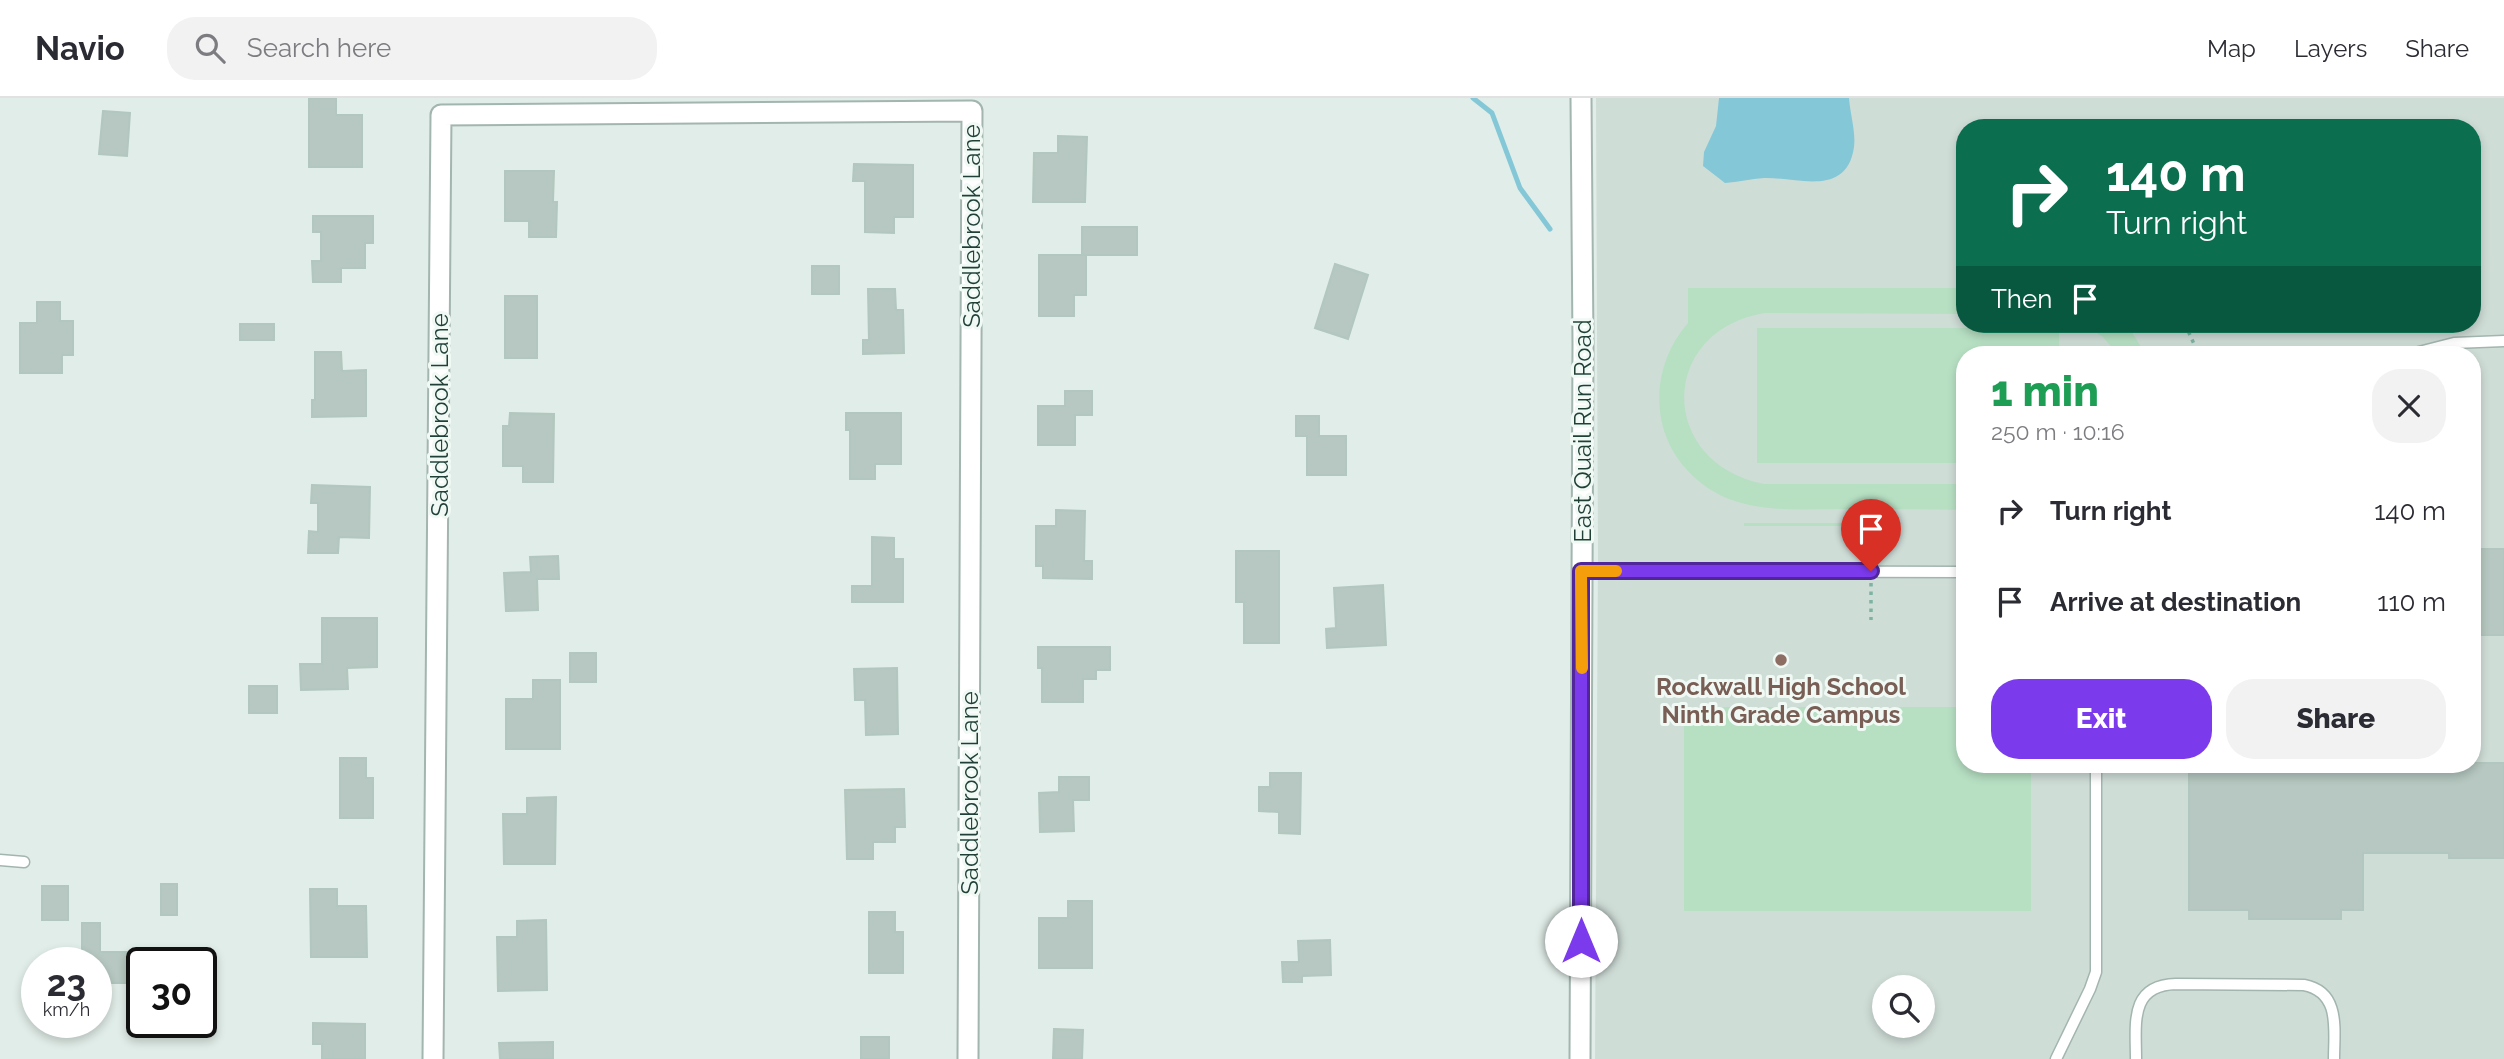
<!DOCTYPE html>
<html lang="en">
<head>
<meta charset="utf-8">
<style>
	:root { --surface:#fff; --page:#f2f2f3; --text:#2b2b33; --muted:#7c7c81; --line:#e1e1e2; --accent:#7c3aed }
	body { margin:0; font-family:Raleway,sans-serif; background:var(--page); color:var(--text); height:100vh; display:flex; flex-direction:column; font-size:26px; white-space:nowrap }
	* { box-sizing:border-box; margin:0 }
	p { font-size:23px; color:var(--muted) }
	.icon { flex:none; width:38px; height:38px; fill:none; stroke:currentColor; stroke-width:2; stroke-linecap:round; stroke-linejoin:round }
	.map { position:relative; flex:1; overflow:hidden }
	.drawer { position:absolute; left:1956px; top:248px; width:525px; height:427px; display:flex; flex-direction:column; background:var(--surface); border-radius:28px; box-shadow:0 4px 10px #0003 }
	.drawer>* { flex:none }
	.banner { position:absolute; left:1956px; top:21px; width:525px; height:214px; border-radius:28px; box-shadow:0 4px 10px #0003; background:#0b6e4f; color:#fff; overflow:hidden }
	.fabs { position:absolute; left:1872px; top:877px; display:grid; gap:14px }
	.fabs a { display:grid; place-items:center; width:63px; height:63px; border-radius:50%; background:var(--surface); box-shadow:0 4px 10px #0003; font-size:35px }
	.speed { position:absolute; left:21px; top:849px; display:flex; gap:14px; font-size:35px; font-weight:700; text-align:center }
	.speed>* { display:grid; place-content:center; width:91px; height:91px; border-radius:50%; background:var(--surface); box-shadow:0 4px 10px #0003; line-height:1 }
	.speed small { font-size:18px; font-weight:400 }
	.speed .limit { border:4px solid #111; border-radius:10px; background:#fff; color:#111 }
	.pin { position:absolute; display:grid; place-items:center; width:60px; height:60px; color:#fff; margin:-72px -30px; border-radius:50% 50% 50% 0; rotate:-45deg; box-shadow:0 0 7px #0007 }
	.pin .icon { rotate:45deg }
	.me { position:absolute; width:77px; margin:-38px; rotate:0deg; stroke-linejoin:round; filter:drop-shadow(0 0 5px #0008) }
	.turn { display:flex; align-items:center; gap:24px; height:147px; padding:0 35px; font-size:32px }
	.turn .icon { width:91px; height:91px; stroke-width:2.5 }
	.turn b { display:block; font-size:49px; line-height:60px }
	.then { display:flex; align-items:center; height:66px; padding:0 35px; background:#0003; gap:14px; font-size:26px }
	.round { display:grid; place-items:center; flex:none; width:74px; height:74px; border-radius:28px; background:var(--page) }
	.overview { display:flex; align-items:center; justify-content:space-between; height:119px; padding:0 35px }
	h1 { font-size:42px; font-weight:800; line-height:52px; color:#1e9e55 }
	.cta { display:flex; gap:14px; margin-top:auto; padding:14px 35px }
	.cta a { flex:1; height:80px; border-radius:28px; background:var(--accent); color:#fff; font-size:28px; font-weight:800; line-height:80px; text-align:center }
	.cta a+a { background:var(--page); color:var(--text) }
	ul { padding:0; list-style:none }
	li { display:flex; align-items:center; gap:21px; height:91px; padding:0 35px }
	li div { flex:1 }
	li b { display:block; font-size:26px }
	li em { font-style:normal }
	header { display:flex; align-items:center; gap:42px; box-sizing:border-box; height:98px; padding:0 35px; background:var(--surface); border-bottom:2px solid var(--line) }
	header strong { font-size:33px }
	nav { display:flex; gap:38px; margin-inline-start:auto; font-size:24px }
	.search { width:490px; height:63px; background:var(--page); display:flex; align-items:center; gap:18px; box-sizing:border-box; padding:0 24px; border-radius:28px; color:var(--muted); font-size:26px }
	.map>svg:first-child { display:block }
</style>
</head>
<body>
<header>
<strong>Navio</strong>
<div class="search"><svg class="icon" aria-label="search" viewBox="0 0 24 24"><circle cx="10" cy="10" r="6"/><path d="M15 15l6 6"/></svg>Search here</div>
<nav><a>Map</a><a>Layers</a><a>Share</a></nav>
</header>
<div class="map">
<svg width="2504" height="961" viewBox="0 0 2504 961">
	<rect width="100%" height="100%" fill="#e1ede8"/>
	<path fill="#cfddd7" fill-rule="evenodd" d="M1596,0H2504V961H1595L1598,457ZM1965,30H2473V226H1965ZM1965,257H2473V667H1965ZM1885,889H1923V928H1885Z"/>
	<path fill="#b7e0c3" d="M1688,190H1965V216L1765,215C1658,232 1657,365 1764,386H1965V412C1926,411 1887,411 1847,411C1789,411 1730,419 1687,372C1674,358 1664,339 1661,320C1655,286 1665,251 1688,225Z
		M2083,226H2127L2146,257H2118L2103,239Z
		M1757,230H2059V257H1965V365H1757Z
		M1744,425H1870V428H1744Z
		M1684,609H1965V667H2031V813H1684Z"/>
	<path fill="#84c8d7" d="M1719,0H1849C1850,15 1856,34 1854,49C1847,100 1796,79 1764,80C1751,81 1738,84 1725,85L1703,68L1704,54L1716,28Z"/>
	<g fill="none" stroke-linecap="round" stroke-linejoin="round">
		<path stroke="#84c8d7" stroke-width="5" d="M1473,0L1492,15L1520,90L1550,131"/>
	</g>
	<path fill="#b6c8c1" stroke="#b2c7bf" stroke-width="2" d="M309,0H336V17H362V69H309Z
		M103,13L130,15L127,58L99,56Z
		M1058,38L1087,39L1085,104H1033L1034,55H1058Z
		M854,66L913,67V119H894V135L865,134V83H853Z
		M505,73H554L553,104H557L556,139H529V123H505Z
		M313,118H373V145H365V170H341V184H313L312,163H321V134H313Z
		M1082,129H1137V157H1082Z
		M1039,157H1086V197H1074V218H1039Z
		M1335,166L1368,177L1348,241L1315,230Z
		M812,168H839V196H812Z
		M868,191H895L896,212H903L904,255L863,256V242H869Z
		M505,198H537V260H505Z
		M37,204H60V223H73V257H62V275H20V225H37Z
		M240,226H274V242H240Z
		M315,254H341L342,273L366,272V318L312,319V302H315Z
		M1065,293H1092V317H1075V347H1038V308H1065Z
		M510,315L554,316L553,384H523V368H503V328H509Z
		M846,315H901V366H875V381H850V332H846Z
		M1296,318H1319V338H1346V377H1307V338H1296Z
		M312,387L370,389L369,440L339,439L338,455H308L309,433L318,434V405H311Z
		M1056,412L1085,413L1084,463H1092V481L1043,480V468H1036V428H1056Z
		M872,439L894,440V461H903V504H852V488H872Z
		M2473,451H2504V537H2473Z
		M1236,453H1279V545H1244V504H1236Z
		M558,458L559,481H537L538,512L506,513L504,475L531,474L530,459Z
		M1383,487L1386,547L1327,550L1326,531L1336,530L1334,490Z
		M322,520H377V569L347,570L348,591L301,592L300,566H322Z
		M1038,549H1110V572H1096V581H1083V604H1042V570H1038Z
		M570,555H596V584H570Z
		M897,570L898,636L866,637L865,602H855L854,571Z
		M533,582H560V651H506V601H533Z
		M249,588H277V615H249Z
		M340,660H366V680H373V720H340Z
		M2473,665H2504V760H2449V755H2363V812H2341V821H2249V812H2189V674H2223V667H2473Z
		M1270,675H1301L1300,736L1279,735V714L1259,713V689H1270Z
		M1059,679H1089V702H1073L1074,733L1040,734L1039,695L1059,694Z
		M904,691L905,729H895V744H873V761H847L845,692Z
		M556,699L555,766H504L503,716H527V700Z
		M161,786H177V817H161Z
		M42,788H68V822H42Z
		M310,791H337V808H366L367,859H311Z
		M1068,803H1092V870H1039V820H1068Z
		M869,814H895V834H903V875H869Z
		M546,822L547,892L498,893L497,839H517V823Z
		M82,825H100V854H139V885H96V864H82Z
		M1330,842L1331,877L1302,878V884H1283L1282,864H1299L1298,843Z
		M313,925L365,926V961H322V946H313Z
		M1054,931L1083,932L1082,961H1053Z
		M861,939H889V961H861Z
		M553,944V961H500L499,945Z"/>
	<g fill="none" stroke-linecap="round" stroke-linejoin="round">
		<defs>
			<path id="service" d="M2407,257L2454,245L2504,243
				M1581,473L1965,474
				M0,762L24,764
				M2056,961L2090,891L2096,874V667
				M2136,961C2136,926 2129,887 2176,886L2304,887C2341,894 2334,932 2334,961"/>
			<path id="minor" d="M433,961L441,17L972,13L968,961
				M1580,961L1583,245L1581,0"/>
		</defs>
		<use href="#service" stroke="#a3b5af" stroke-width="13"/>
		<use href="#minor" stroke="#a3b5af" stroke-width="23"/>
		<path stroke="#7eb3a4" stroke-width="3.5" stroke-dasharray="3.5 5" stroke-linecap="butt" d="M2185,226L2199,257
			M1871,485V522
			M2217,669V667"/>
		<use href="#service" stroke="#fff" stroke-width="10"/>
		<use href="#minor" stroke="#fff" stroke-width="19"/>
	</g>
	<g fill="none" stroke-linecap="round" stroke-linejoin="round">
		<defs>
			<path id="route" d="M1581,843V473H1871"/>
		</defs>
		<use href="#route" stroke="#51269a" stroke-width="18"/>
		<use href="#route" stroke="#7c3aed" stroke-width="12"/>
		<path stroke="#f59e0b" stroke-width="12" d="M1582,570L1581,473H1616"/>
	</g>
	<circle fill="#8d6e63" stroke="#f1f9f5" stroke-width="2.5" cx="1781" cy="562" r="7"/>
	<g text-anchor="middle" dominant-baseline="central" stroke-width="6" stroke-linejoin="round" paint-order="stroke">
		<g font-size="24" fill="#1f3f37" stroke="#f1f9f5">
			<text transform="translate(971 128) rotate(-90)">Saddlebrook Lane</text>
			<text transform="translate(439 317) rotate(-90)">Saddlebrook Lane</text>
			<text transform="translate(1582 333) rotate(-90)">East Quail Run Road</text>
			<text transform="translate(969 695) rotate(-90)">Saddlebrook Lane</text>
		</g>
		<g font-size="24" font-weight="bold" fill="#785e54" stroke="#f1f9f5">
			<text x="1781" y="588">Rockwall High School<tspan x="1781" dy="28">Ninth Grade Campus</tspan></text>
		</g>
	</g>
</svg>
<div class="fabs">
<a><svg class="icon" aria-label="search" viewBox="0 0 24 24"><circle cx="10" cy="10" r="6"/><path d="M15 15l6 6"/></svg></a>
</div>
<div class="speed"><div>23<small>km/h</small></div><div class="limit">30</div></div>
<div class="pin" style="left:1871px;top:473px;background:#d93025"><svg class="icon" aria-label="arrive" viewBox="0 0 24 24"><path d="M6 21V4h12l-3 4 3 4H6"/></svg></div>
<svg class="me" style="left:1581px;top:843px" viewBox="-20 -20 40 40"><circle r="19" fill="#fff"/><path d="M0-13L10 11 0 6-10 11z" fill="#7c3aed"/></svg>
<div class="banner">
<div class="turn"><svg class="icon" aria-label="right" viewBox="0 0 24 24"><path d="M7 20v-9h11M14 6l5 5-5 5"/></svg><div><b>140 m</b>Turn right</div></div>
<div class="then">Then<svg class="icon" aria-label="arrive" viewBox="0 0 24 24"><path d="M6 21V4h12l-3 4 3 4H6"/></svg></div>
</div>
<section class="drawer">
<div class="overview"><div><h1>1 min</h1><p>250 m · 10:16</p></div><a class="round"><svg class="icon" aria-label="close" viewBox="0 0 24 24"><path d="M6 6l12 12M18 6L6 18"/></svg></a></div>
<ul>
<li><svg class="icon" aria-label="right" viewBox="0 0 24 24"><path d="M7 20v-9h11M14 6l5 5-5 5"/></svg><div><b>Turn right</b></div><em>140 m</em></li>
<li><svg class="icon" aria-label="arrive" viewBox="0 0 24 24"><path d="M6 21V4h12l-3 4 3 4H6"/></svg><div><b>Arrive at destination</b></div><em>110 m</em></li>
</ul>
<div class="cta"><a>Exit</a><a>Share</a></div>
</section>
</div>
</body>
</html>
